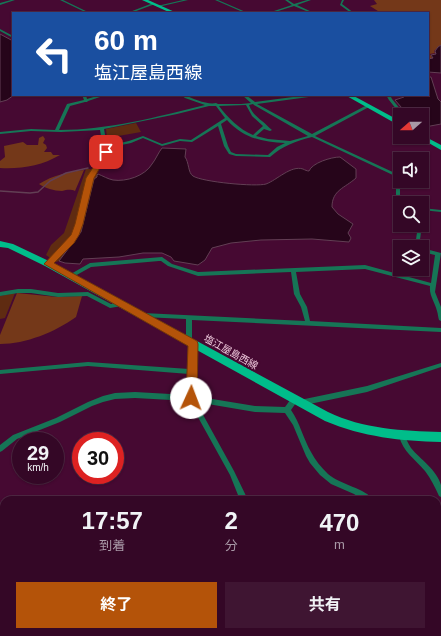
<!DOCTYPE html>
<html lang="ja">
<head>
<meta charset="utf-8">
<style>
	:root { --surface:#340726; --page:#3f1532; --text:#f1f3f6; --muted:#a999a7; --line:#4e2843; --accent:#b45309 }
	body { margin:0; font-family:Helvetica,"Noto Sans JP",sans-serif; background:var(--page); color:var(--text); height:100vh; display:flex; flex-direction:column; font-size:15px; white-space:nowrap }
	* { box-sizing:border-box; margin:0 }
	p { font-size:13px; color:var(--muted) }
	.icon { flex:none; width:22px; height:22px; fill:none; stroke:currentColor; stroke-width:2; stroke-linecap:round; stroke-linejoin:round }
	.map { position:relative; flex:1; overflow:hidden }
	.sheet { position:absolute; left:0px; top:496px; width:441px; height:140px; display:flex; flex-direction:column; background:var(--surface); border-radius:12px 12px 0 0; box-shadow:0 1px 3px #0004,0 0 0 1px var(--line) }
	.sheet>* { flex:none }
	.hud { position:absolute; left:12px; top:12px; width:417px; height:84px; border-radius:0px; box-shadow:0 1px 3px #0004,0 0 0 1px var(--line); background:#1a4fa0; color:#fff; overflow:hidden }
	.needle { width:26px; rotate:249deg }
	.tools { position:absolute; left:393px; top:108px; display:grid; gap:8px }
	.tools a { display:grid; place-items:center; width:36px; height:36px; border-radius:0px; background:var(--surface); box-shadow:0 1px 3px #0004,0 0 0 1px var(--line); font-size:20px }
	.speed { position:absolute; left:12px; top:432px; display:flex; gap:8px; font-size:20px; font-weight:700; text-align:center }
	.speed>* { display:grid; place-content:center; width:52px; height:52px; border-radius:50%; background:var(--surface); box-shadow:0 1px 3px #0004,0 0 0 1px var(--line); line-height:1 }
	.speed small { font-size:10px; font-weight:400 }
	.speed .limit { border:6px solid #d22; background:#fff; color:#111 }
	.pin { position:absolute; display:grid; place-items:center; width:34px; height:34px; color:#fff; margin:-17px; border-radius:8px; box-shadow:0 2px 6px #0006 }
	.me { position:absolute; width:44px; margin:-22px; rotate:2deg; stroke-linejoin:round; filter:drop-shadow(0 0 3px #0008) }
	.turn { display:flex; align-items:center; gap:14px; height:84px; padding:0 16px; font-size:18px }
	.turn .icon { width:52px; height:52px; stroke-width:2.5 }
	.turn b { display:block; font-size:28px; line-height:34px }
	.eta { display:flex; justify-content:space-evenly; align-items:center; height:68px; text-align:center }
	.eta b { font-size:24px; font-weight:700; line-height:28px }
	.cta { display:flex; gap:8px; margin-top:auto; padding:8px 16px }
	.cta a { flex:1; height:46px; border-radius:0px; background:var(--accent); color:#fff; font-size:16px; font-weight:700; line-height:46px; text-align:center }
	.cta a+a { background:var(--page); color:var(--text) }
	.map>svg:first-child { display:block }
</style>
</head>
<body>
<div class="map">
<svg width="441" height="636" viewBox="0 0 441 636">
	<rect width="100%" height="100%" fill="#460932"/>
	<path fill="#5f2b11" d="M136,123L141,132L107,138L106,129Z
		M86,169H90L98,174L97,177L94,179L81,232L59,261L56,262L46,255L51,245L64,233Z
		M15,293L5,318L0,319V296Z"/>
	<path fill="#743819" d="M374,0H441V45L434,51L435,53L430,54L432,58L428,59V13H381L370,6L377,4Z
		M43,136L45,139L43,143L46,145L47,148L44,152H51L53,155H60C41,166 22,169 0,168V161L5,157L4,146L23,142L27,145H38L39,138Z
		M84,170L75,191C70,189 67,190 62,191C54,191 45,188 39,184C53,175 68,172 84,170Z
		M17,293L57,297L82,296L76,317C55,332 26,344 0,344V335Z"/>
	<path fill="#26051a" stroke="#623f54" d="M0,34L13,41L14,95L7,100L0,102Z
		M441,45V73L428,72V59L433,58L431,55L436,54L435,51L438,47Z
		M428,77H431L438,99L441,102V124L425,127L426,132L425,133L422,131V115H408L395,100L404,97L405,95H428Z
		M162,148L186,149L185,157C189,162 188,173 193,176C202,182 256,187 266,184C277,180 291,165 303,169C305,170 307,171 309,171C312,163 331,157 340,157L356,169V178C345,188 332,190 332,207L338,214L353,224L348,233L351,238L349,242L312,239L261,240L231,243L212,248L205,260L198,265L174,261L171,257L162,253H143L119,257L83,259L80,264L65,263L59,261L81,232L94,179L97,177V175L98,174C103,176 108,179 113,180C126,182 145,176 152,164C156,159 158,153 162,148Z"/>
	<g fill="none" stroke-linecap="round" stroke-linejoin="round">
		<path stroke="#623f54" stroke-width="1.5" d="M0,191L30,193L38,192L50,181L66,173L88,168"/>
		<path fill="#167556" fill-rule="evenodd" d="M11,0H15L0,5V3Z
			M60,0H63L90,13H87Z
			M183,0H188L158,7L157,6Z
			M215,0H218L248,13H245Z
			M285,0H288L294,4L307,0H311L297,5L314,13H311L294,6L272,13H268L292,5Z
			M342,0H344L342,4L354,13H351L340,5Z
			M153,3L155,4L131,13H127Z
			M0,29L13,36V38L0,31Z
			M82,95H86L87,99L100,95H106L88,101L87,102H85L70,106L59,130C108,130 157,117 205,105L185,98L181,95H185C193,99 208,105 216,103L218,104H241L251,103L242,95H246L255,102L308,95H318L316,96L257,104L312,134L367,105H369V107L315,136L397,174L400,177V209H398L396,203V177L395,176L312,137C296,141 282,146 270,157L236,156L229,154L224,146L218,126L192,142L180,141L162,146L143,138L131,143L107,148L108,152L92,178L81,224L77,235L73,242L50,265H46L45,264L69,240L73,235L77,224L88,178L104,152L100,130L61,132L31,131L0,134V132L31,129L55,130L67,104L84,100ZM253,104L254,105L308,136L290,141L268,139L256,136L264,129L270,131L272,130C268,127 266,124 262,121C256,116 252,113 249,105ZM246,105L252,116L263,126L253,135C239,129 228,118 219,106ZM209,106H216L225,118L191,140L180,139L162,144L143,136L129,141L107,146L104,129L177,114ZM227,120C243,138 262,142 285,143L277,147L268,155L236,154L231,152L228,146L221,124Z
			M386,95H390L392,99L405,115H401L389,100Z
			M422,208L441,210V212L422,210Z
			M422,224V225L419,247H415L418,225Z
			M422,248L441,253L435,292L441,307V321L439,320C438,317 438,314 437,311C435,302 429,296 430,286L365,269L296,272L300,294L307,307L310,321L441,328V332L192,320V342H195L196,344L194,396L255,406L285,407C288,403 292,396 297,398L298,400L291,410C300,423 303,438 311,452C315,460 321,467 328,474C339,484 367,489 373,500H363L354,494L331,484L320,475L310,463L306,456L293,425L285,413L255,412L196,402L234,471L248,500H240L230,475L189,401L135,398L115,399L103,402L92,406L60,422L17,439L2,451L0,452V445L13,435L56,418L88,402L103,396L115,393L135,392L188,395L189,374L88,366L0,374V370L88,362L189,369L190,344H187L186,342V319L143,317L140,315L143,313L305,321L301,307L294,294L291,272L198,276L168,266L161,261H159L91,267L73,277H69L68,276L69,275L90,263L162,257L172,264L198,272L365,265L431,283L435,255L422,252Z
			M18,289H31L58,293L88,292L111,304L122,302L125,304L122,306L110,308L87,296L58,297L31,293H18L0,296V292Z
			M441,363V367L367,392L300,406L298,405L297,403L298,401L300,400L367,386Z
			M402,433L404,434C406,439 408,443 411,448C420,459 437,470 441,485C441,489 441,494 441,497L439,496C435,487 431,479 425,471C415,459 403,452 399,436L400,434Z
			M441,508V516L437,518V510Z
			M12,632H26L25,635L22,636H8L9,633Z
			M315,632H323L325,636H317Z
			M365,632H377C375,636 368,636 362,636L363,633Z
			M388,632H396L398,636H390Z
			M428,632H434L436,633L437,636H424L425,633Z"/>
		<path fill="#00bd8a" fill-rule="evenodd" d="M142,0H148L177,13H171Z
			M345,95H352L400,121V126Z
			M422,135L441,145V150L420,138L419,137H422Z
			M0,241L13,244L51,262L328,412C363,429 403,431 441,432V442C401,441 363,437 325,421L45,266L8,248L0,247Z"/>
	</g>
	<path fill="#b45309" stroke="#753606" d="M106,150L109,152L94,178L83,224L79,235L74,243L54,263L197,341L198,344L197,398L195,401L191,402L188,401L186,398L188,346L44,264L71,235L75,224L86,178L104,151Z"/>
	<g text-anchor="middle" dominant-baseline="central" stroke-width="4" stroke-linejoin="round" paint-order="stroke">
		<g font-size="10" fill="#edc7db" stroke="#460932">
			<text transform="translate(231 352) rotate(29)">塩江屋島西線</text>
		</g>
	</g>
</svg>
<div class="tools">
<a><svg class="needle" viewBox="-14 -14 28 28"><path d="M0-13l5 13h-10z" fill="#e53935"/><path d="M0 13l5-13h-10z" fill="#a999a7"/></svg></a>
<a><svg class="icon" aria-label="sound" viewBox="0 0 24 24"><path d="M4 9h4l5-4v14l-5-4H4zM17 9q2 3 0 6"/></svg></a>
<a><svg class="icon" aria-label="search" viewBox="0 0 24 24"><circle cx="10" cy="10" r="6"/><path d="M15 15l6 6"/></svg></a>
<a><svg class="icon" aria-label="layers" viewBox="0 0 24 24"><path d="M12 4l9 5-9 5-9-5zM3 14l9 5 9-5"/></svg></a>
</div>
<div class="speed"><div>29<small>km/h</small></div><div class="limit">30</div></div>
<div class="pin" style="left:106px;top:152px;background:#d93025"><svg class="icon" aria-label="arrive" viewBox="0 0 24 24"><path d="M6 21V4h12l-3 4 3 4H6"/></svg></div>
<svg class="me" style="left:191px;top:398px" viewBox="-20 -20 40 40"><circle r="19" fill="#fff"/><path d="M0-13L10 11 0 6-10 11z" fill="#b45309"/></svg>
<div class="hud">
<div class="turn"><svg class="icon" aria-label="left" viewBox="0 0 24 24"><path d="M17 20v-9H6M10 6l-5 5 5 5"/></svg><div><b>60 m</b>塩江屋島西線</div></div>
</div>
<section class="sheet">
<div class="eta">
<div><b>17:57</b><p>到着</p></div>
<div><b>2</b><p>分</p></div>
<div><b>470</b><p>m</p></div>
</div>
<div class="cta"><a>終了</a><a>共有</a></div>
</section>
</div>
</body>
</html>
